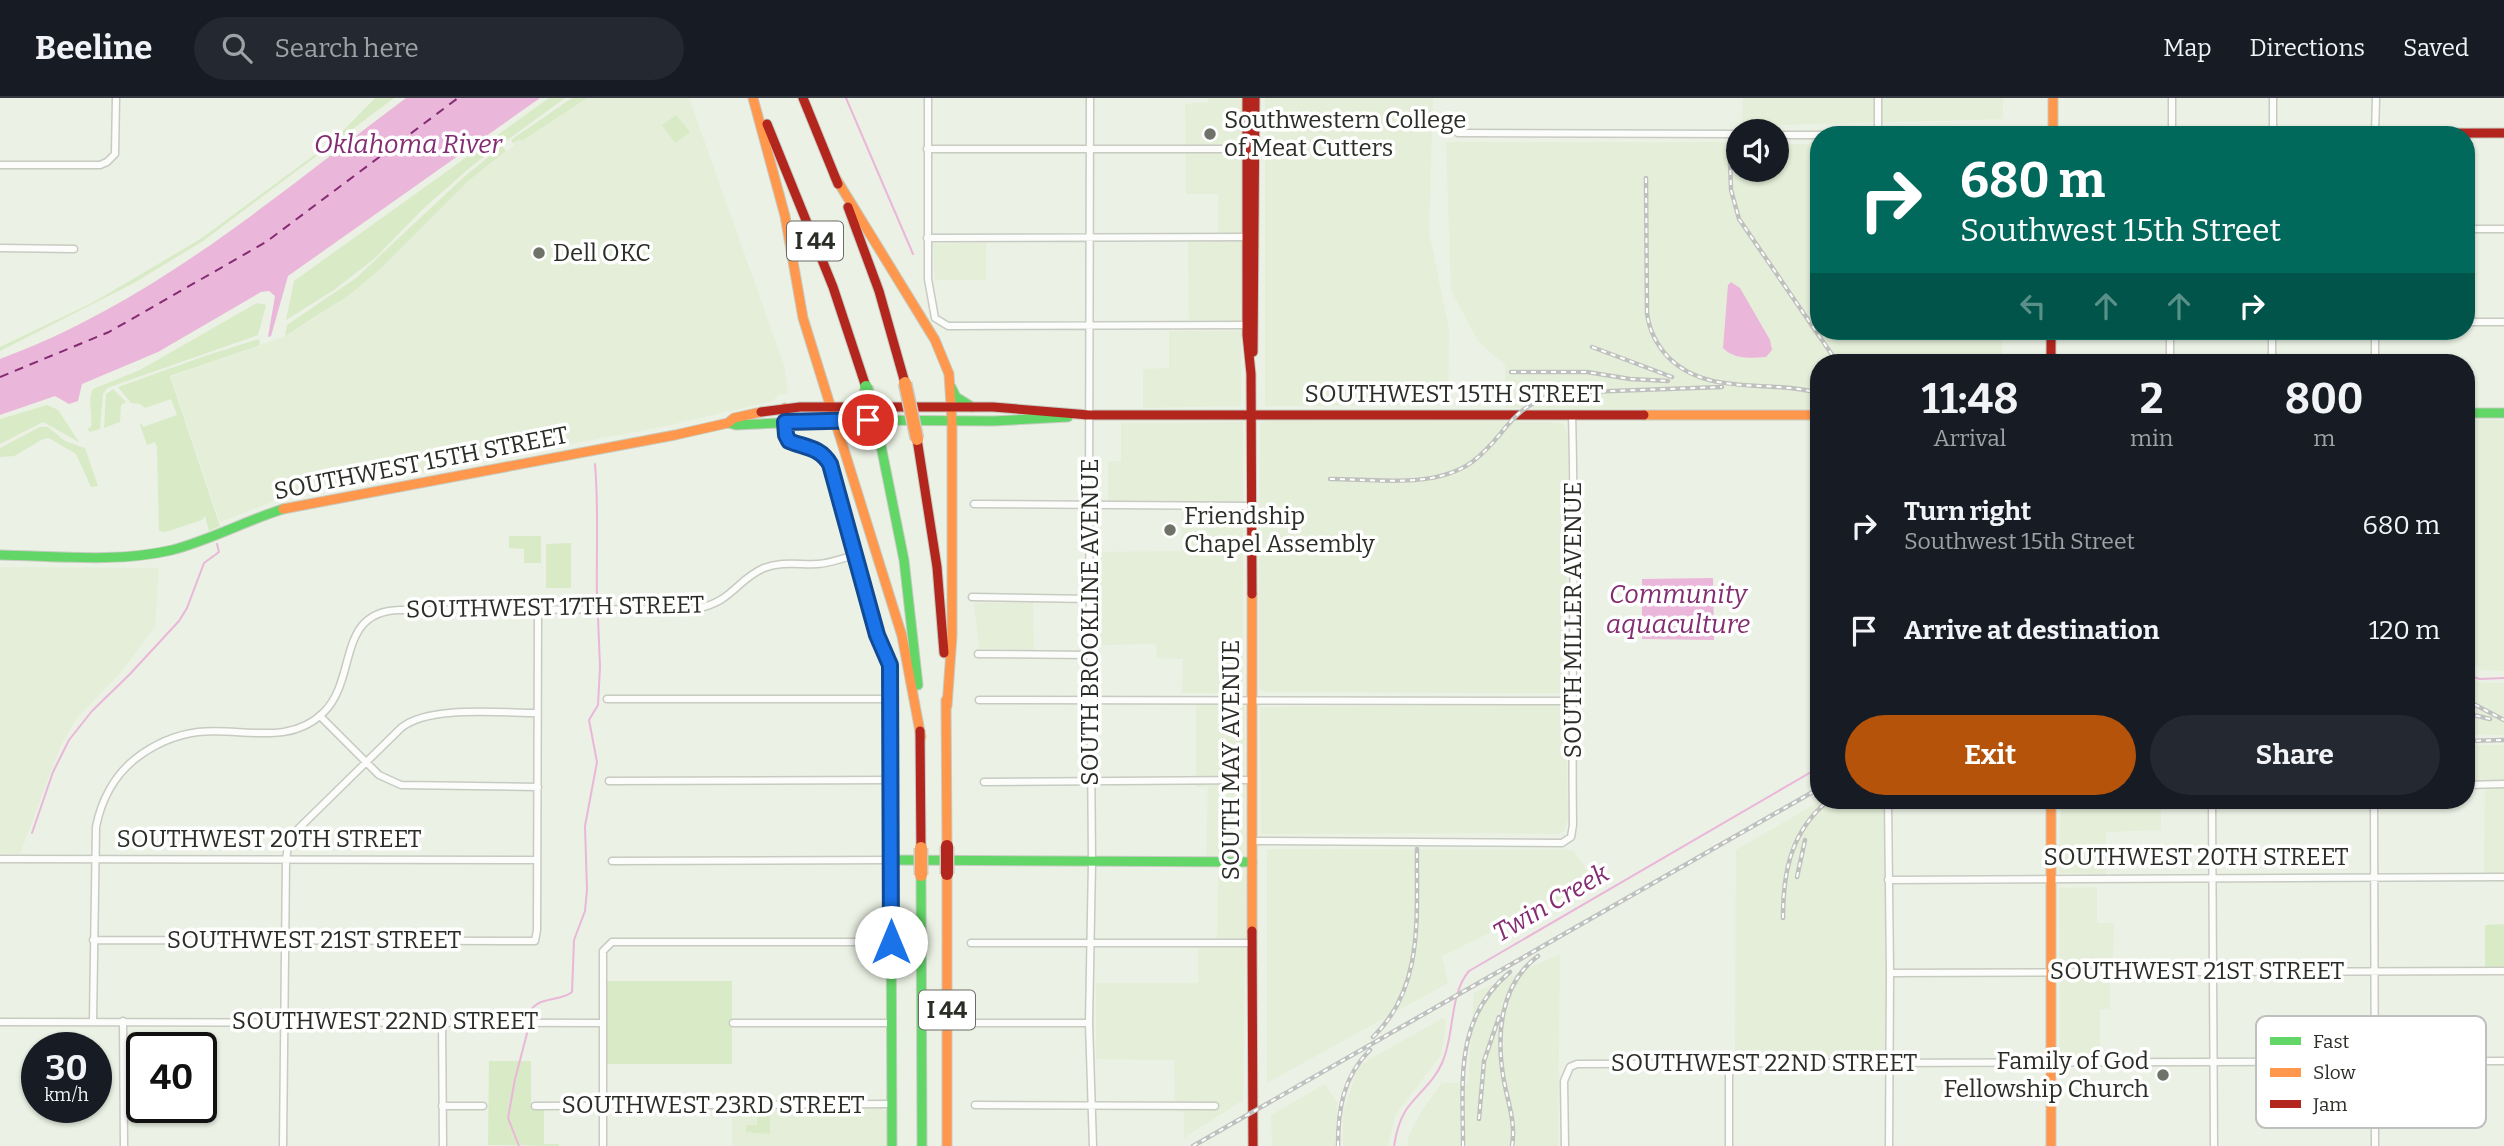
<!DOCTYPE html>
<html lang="en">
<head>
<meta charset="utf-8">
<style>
	:root { --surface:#171b24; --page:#242831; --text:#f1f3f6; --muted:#9ea1a6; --line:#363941; --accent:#b45309 }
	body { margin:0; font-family:Bitter,serif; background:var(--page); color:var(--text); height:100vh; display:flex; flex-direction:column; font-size:26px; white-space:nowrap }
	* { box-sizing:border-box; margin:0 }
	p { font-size:23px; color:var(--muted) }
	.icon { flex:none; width:38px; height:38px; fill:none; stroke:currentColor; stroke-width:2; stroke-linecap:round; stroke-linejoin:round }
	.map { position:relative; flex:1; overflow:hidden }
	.panel { position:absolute; left:1810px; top:256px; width:665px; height:455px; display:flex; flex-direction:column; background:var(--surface); border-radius:28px; box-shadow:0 2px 5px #0004 }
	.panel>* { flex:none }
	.guide { position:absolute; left:1810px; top:28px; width:665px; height:214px; border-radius:28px; box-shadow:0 2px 5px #0004; background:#00695c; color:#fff; overflow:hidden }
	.controls { position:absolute; left:1726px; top:21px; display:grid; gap:14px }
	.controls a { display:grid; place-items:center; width:63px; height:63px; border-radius:50%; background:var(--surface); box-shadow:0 2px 5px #0004; font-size:35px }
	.speed { position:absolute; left:21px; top:934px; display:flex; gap:14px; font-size:35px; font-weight:700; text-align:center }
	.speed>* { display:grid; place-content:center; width:91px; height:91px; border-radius:50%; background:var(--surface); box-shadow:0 2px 5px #0004; line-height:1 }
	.speed small { font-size:18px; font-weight:400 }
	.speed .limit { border:4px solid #111; border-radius:10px; background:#fff; color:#111 }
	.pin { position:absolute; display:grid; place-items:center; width:60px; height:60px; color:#fff; margin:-30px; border:4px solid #fff; border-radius:50%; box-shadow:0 2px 7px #0007 }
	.me { position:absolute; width:77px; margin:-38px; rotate:0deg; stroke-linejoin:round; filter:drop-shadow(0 0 5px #0008) }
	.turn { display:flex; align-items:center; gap:24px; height:147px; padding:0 35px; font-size:32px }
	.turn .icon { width:91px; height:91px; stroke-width:2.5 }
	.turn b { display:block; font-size:49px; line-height:60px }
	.lanes { display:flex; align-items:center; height:66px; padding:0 35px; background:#0003; justify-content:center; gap:35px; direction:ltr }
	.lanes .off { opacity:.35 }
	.eta { display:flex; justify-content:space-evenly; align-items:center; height:119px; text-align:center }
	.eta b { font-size:42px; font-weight:700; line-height:49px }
	.cta { display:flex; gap:14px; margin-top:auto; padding:14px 35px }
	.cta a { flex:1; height:80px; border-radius:42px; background:var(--accent); color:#fff; font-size:28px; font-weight:700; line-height:80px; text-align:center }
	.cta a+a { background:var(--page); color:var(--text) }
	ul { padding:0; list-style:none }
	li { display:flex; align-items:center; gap:21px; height:105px; padding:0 35px }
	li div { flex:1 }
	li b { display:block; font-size:26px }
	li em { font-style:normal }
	header { display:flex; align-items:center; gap:42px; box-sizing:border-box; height:98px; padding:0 35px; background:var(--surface); border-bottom:2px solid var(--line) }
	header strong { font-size:33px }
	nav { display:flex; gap:38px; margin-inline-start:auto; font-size:24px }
	.search { width:490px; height:63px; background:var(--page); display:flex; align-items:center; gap:18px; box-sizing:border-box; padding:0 24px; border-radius:38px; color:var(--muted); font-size:26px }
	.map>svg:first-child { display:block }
</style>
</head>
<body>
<header>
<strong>Beeline</strong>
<div class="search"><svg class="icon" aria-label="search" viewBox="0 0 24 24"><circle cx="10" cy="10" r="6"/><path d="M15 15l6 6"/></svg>Search here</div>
<nav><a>Map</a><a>Directions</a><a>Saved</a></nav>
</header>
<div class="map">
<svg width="2504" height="1048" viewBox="0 0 2504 1048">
	<rect width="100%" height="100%" fill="#ebf1e4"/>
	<path fill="#e4eed8" d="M587,0H689L784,267L788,296H779L773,303L666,328L277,402L220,424L171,279L283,239L317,219L379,172L468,83L515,47L513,45L520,41L522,43Z
		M1208,0H1244L1246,127L1243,135L1240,223L1189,222L1188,144L1218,143V96H1186L1185,6L1208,4Z
		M1265,0H1433L1429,134L1449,232L1448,307L1265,308Z
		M1743,0H2003V21L1742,28Z
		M1446,44H1720L1738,46V72H1776V46H1818V233H2002V264H1818V311L1505,310V267L1478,243L1451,192Z
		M986,145V182H935L933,146Z
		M1169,233H1241V308L1143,310V271L1169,270Z
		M2466,321L2504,322V573L2482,572L2466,559Z
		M1271,322L1552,324L1564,326L1568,336L1566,589L1562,595L1266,594L1259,591L1260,325Z
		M1243,324V404H1108V363H1121V325Z
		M1182,414H1243V595H1182L1183,561L1157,560L1156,546L1098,547L1096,454L1181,453Z
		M0,469L159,470L155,529L122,573L76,621L60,649L20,756L0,755Z
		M1033,504L1034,552L979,550L974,505Z
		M2466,580L2486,585H2504V637L2466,636Z
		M1196,605L1245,606L1246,841L1217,840L1218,769L1206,768L1208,688L1196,689Z
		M1560,607L1564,609L1566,617L1568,721L1564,733L1558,736L1484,735L1261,736L1260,609Z
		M2466,647H2504V682H2466Z
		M2485,690H2504V776H2484Z
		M1822,702H1885L1886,954L1881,961L1735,959L1736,752Z
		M2061,702H2161V732L2106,734V776L2059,775Z
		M1267,751L1573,752L1595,784L1442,858L1448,885L1267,985Z
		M2097,789V825H2114L2113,868L2110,869V911H2100V961H2062L2060,958L2059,790Z
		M1245,849L1243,1002L1184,1040V1014L1175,1013L1174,962L1096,961V885H1198V850Z
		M1560,856L1558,1048H1407L1409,1037L1422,1012L1442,985H1468L1474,895Z
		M1443,920L1446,923V929L1441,957L1396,1016L1388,1048H1343V1014L1358,970L1365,964Z
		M1325,986L1337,1004L1336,1048H1272L1271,1017Z
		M882,1009L888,1016V1048H732V1010Z"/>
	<path fill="#d9eac6" d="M375,0H394L203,143L134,185L0,253V249L94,204L202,140L332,44Z
		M549,0H565L473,67L425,109L374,161L334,192L286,222L294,183Z
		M572,0H587L522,43L520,41L513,45L511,42Z
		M676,17L690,34L675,45L662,27Z
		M502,48L506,53L468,83L379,172L349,197L285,238L287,227L356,180L465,78Z
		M257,205L266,207L258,237L107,290L103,296L100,331L90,334L87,331L91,329C93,315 87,303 93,291L140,272Z
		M259,241L260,247L170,278L220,428L209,433L205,418L202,422L165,434L159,433L157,349L155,344L147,347L140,327L141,325L143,329L177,317L171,301L145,310L140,306L131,305L118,289L208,257Z
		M113,291L126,304L121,307L120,324L104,330L106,296Z
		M47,307L58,312L79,344L43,324L0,346V321Z
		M40,329H48L65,343L85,350L98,388L91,389L76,356L49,340L43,341L14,358L0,359V350Z
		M509,438H541V465H524V451L509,450Z
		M571,445V490H546V446Z
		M2504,826V869H2485V827Z
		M606,883H732V966H606Z
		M489,963H531V1010H544V1046H559V1048L488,1047Z
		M757,1018H770V1036L746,1034V1027H757Z"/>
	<path fill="#eab6da" d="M406,0H540L288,178L271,238L268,239L275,198L269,193L261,194L158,254L82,286L78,303L69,306L55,298L0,317V261C156,203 275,98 406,0Z
		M1731,184L1740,190L1770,242L1772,252L1766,259C1751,260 1735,262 1723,250L1728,187Z
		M1713,480L1714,542L1642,541V481Z"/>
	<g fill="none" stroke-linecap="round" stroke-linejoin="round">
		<path stroke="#eab6da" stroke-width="2" d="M846,0L913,156
			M595,366C599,412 596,458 597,504
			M2466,577L2480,581L2504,580
			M32,735L53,674L69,642L92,613L130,576L179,523L187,510L204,465L219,454L217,446
			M529,919C532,897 559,905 572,894L574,842L585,813L587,792L585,728L597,664L589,622L598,607L600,569L598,519
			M519,1048L508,1020L515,981L529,928
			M1394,1048C1396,1035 1399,1023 1406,1012C1417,996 1434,984 1442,965C1455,937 1449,896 1469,873L1818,670"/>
		<path stroke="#832c72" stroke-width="2" stroke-dasharray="9 7" stroke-linecap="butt" d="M0,279L109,234L266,144L458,0"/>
		<defs>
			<path id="street" d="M928,0V181L935,220L948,228L1249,227
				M1090,0L1089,409L1092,764L1089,925L1093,1048
				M1878,0V37
				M1458,35L1738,36
				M1776,37H1825
				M1894,37L2053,36
				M2172,37V0
				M2273,37V0
				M2375,37L2376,0
				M927,51H1250
				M0,67H100L107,64L115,56L116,0
				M2466,131H2504
				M927,140L1250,139
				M0,150L74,151
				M2466,224H2504
				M2170,264V233
				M2272,264V233
				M2375,264V233
				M974,406L1251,408
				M972,499L1090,501
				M978,556L1090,557
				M607,601H890
				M979,602L1571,603
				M320,618L379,677L401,687L538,689
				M609,683L891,682
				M984,684L1252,682
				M2466,687L2504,686
				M1888,702L1890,875L1889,1048
				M2212,702L2214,1048
				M2374,702L2375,1048
				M1253,743L1562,745L1571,739L1573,727C1571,590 1576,454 1572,317
				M0,761L537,762
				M612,763L891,762
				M1888,782L2504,779
				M93,842L535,843L537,832L538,512
				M971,845H1253
				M1890,875L2504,873
				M93,923L96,729C101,703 114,678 135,661C153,647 174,637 198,634C241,629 289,649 324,614C358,580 336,513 400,512L695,511C733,504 736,482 764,470C782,463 800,467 818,466C831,465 843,460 855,457
				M123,923L124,1048
				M442,923L443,1048
				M0,924L602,925
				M733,925H892
				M974,925H1089
				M975,1007L1215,1008
				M442,1008H483
				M535,1008L892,1006
				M283,1048L286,762L288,747L294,735L401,630C428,607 501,615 537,615
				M603,1048V853L612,844H891
				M1565,1048L1564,983L1570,969L1577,966L2504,963
				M1729,1048V965"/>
			<path id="fast" d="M951,289L956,299L972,309
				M2466,315H2504
				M728,325L736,327L845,322L994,323L1068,319
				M879,338L904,462L918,587
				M0,457C56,458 116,465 172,452C210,442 245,423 283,411
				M891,762L1252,764
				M921,777L922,1048
				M891,786L892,1048"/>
			<path id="slow" d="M753,0L785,118L803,220L902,538L921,639
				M2053,0V37
				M835,79L935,242L949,276L952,324V538L947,608
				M785,310L788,342L818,352L830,366L877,537L890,567L891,786
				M1644,317H1818
				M283,411L675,337L728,325L734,320L761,314
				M1252,496V833
				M946,602L947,748
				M2051,702V1048
				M947,776V1048"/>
			<path id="jam" d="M803,0L838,86
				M1247,0V237L1251,276L1252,496
				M767,26L833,189L866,289
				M2053,36L2504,35
				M848,109L879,193L905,285
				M2051,233V264
				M1253,254L1255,0
				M761,314L800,309H993L1089,317
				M1085,317H1644
				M917,341L937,469L944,555
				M920,633L921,750
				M1252,833L1253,1048"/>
		</defs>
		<use href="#street" stroke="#c7cbc2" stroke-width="9"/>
		<use href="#fast" stroke="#c7cbc2" stroke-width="11"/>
		<use href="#slow" stroke="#c7cbc2" stroke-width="11"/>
		<use href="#jam" stroke="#c7cbc2" stroke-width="11"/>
		<use href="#street" stroke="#fcfdfb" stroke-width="6"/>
		<use href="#fast" stroke="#63d668" stroke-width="9"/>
		<use href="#slow" stroke="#ff974d" stroke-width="9"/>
		<use href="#jam" stroke="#b3261e" stroke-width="9"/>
		<defs>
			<path id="rail" d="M1730,43L1731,71
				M1730,62L1731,92L1739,121L1837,264
				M1646,80L1647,215C1649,232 1656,246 1668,259C1707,299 1769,281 1818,295
				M1592,249L1672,279
				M1511,274H1587L1630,281L1668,283
				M1330,381C1373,381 1435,391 1472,364C1508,337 1507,310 1558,295L1722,289
				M2466,602L2504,622
				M2466,615L2490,621
				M2466,643L2504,642
				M1797,779L1805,742
				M1783,820C1783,773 1791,733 1829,702
				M1373,939C1425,889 1416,817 1417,751
				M1479,1021L1484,963L1499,919
				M1193,1048L1818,691
				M1338,1048C1338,1011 1343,979 1370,952
				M1463,1048C1463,981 1454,921 1510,874
				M1512,1048C1516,1025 1508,1005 1504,983C1496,939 1499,887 1538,858"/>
		</defs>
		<use href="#rail" stroke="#bfc1be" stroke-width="4.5"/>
		<use href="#rail" stroke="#fff" stroke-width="2" stroke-dasharray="5" stroke-linecap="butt"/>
		<defs>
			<path id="fast-bridge" d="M866,289L879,338"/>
			<path id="slow-bridge" d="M905,285L917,341
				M921,750V777"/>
			<path id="jam-bridge" d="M947,748V776"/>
		</defs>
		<use href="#fast-bridge" stroke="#c9ccc6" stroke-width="15" stroke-linecap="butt"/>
		<use href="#slow-bridge" stroke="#c9ccc6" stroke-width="15" stroke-linecap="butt"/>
		<use href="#jam-bridge" stroke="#c9ccc6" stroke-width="15" stroke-linecap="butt"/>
		<use href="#fast-bridge" stroke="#63d668" stroke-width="12"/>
		<use href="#slow-bridge" stroke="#ff974d" stroke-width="12"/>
		<use href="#jam-bridge" stroke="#b3261e" stroke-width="12"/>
	</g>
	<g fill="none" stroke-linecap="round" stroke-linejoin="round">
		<defs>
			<path id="route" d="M868,322L785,324L786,337L789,343C806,350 820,349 830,366L877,537L890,567L891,844"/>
		</defs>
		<use href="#route" stroke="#114b97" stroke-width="18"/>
		<use href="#route" stroke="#1a73e8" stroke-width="12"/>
	</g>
	<g fill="#6e7268" stroke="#fff" stroke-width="2.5">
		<circle cx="1210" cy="36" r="7"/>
		<circle cx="539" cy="155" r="7"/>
		<circle cx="1170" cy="432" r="7"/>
		<circle cx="2163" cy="977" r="7"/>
	</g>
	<g text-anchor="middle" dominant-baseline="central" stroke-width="7" stroke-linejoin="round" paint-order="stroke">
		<g fill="#fff" stroke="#6a6d67" stroke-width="2">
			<rect x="787" y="123.5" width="56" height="39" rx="5"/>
			<rect x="919" y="892.5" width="56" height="39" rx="5"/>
		</g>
		<g font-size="23" font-weight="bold" fill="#2a2e26">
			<text x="815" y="143">I 44</text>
			<text x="947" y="912">I 44</text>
		</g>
		<g font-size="24" fill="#2a2e26" stroke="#fff" text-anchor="start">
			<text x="1224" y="22">Southwestern College<tspan x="1224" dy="28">of Meat Cutters</tspan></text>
			<text x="553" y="155">Dell OKC</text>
			<text x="1184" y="418">Friendship<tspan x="1184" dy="28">Chapel Assembly</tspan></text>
			<text x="2149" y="963" text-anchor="end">Family of God<tspan x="2149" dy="28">Fellowship Church</tspan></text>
		</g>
		<g font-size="24" fill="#2a2e26" stroke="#fff">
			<text x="1454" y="296">SOUTHWEST 15TH STREET</text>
			<text transform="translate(421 365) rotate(-11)">SOUTHWEST 15TH STREET</text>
			<text transform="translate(555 509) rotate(-1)">SOUTHWEST 17TH STREET</text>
			<text transform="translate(1573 522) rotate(-90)">SOUTH MILLER AVENUE</text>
			<text transform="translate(1090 524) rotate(-90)">SOUTH BROOKLINE AVENUE</text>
			<text transform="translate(1231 662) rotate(-90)">SOUTH MAY AVENUE</text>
			<text x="269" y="741">SOUTHWEST 20TH STREET</text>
			<text x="2196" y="759">SOUTHWEST 20TH STREET</text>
			<text x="314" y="842">SOUTHWEST 21ST STREET</text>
			<text x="2197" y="873">SOUTHWEST 21ST STREET</text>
			<text x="385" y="923">SOUTHWEST 22ND STREET</text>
			<text x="1764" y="965">SOUTHWEST 22ND STREET</text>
			<text x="713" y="1007">SOUTHWEST 23RD STREET</text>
		</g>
		<g font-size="26" font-style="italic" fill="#832c72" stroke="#fff">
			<text x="408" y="46">Oklahoma River</text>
			<text x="1678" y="496">Community<tspan x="1678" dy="30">aquaculture</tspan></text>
			<text transform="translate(1551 805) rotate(-30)">Twin Creek</text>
		</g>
	</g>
	<rect x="2256" y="918" width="230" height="112" rx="10" fill="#fff" stroke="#bfc0be" stroke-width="2"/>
	<rect x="2270" y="939" width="31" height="8" fill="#63d668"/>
	<rect x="2270" y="970" width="31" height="9" fill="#ff974d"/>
	<rect x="2270" y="1002" width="31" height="8" fill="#b3261e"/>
	<g font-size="19" fill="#2a2e26">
		<text x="2313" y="950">Fast</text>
		<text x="2313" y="981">Slow</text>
		<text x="2313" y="1013">Jam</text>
	</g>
</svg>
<div class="controls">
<a><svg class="icon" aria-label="sound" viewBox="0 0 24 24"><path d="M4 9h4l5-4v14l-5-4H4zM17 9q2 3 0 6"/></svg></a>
</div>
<div class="speed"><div>30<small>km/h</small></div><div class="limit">40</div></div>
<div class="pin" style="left:868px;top:322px;background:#d93025"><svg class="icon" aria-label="arrive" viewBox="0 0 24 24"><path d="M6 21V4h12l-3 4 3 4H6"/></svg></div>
<svg class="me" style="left:891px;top:844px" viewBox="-20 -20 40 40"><circle r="19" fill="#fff"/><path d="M0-13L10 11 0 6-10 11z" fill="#1a73e8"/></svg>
<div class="guide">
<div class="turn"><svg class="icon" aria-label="right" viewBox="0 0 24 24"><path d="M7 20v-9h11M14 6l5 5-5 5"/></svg><div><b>680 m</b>Southwest 15th Street</div></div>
<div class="lanes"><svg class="icon off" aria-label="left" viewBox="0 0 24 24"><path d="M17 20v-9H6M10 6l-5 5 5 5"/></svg><svg class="icon off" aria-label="ahead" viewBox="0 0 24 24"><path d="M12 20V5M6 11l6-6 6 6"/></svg><svg class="icon off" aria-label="ahead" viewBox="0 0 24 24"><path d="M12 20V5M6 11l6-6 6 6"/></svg><svg class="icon" aria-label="right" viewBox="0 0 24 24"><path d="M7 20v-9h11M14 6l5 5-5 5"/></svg></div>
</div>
<section class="panel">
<div class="eta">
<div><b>11:48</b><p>Arrival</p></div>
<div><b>2</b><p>min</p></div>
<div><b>800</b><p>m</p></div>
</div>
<ul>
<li><svg class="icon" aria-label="right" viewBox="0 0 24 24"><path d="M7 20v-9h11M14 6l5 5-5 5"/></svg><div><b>Turn right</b><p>Southwest 15th Street</p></div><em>680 m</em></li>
<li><svg class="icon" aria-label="arrive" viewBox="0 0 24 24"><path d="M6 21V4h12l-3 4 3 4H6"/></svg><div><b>Arrive at destination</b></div><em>120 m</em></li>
</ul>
<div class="cta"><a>Exit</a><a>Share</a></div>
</section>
</div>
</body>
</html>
